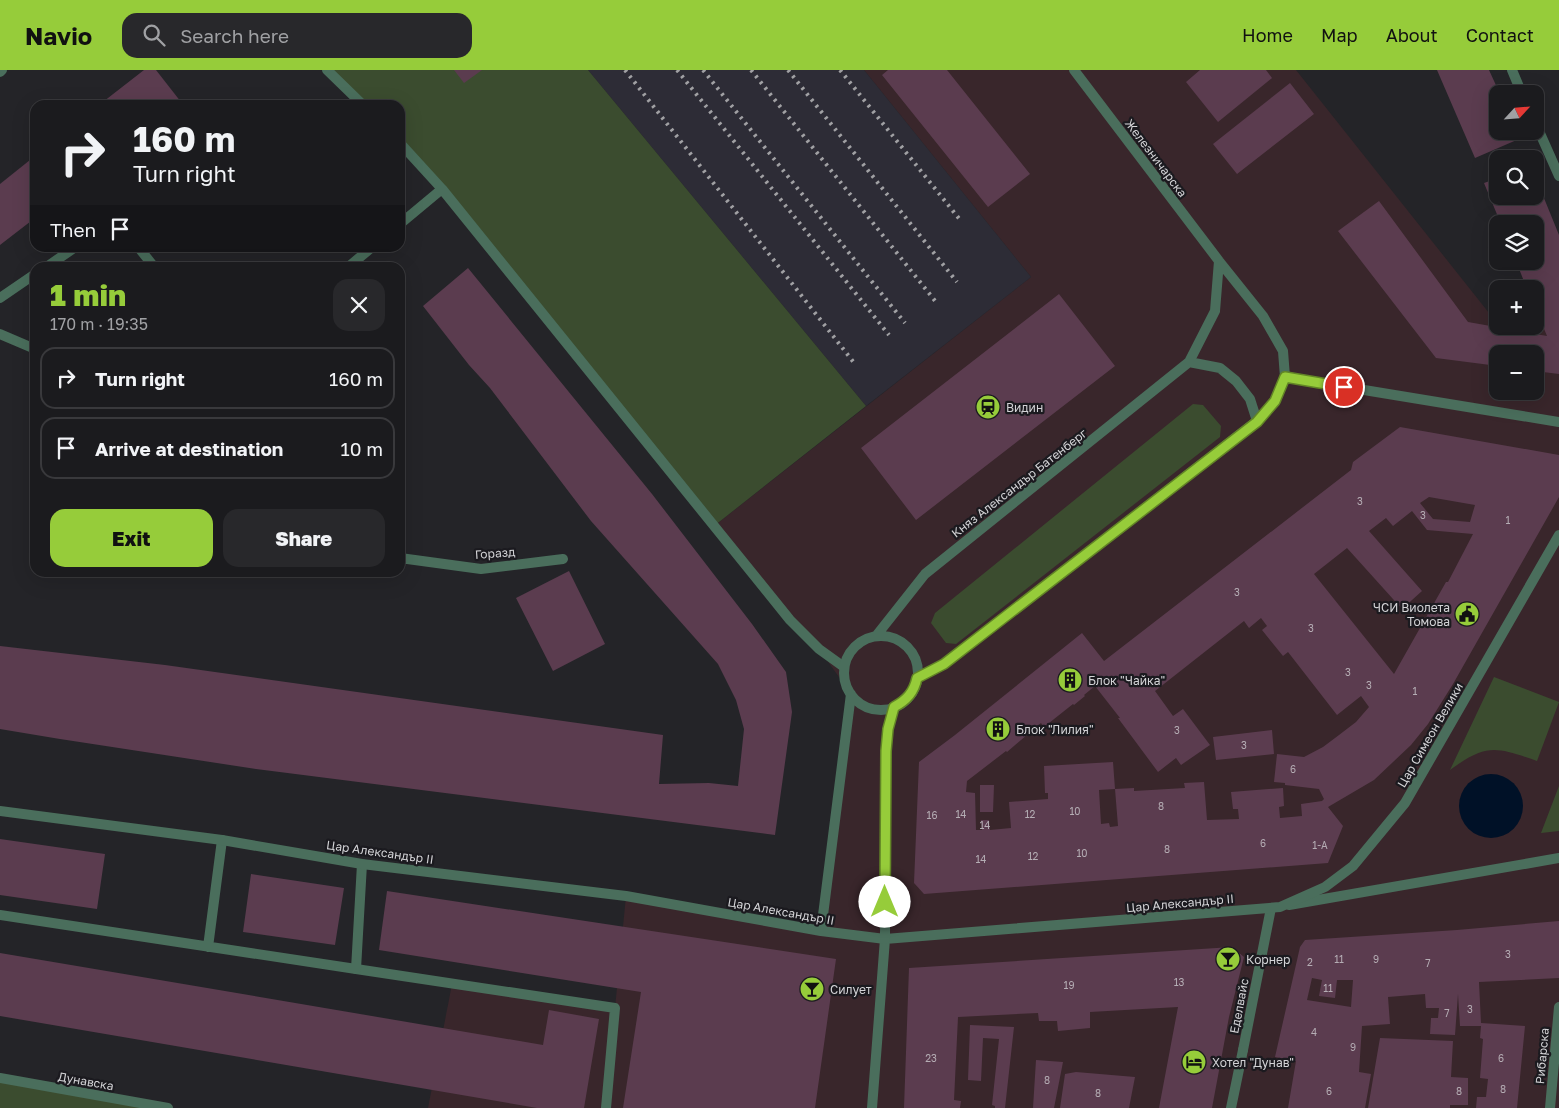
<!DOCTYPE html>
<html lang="en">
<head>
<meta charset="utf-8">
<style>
	:root { --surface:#1b1b1e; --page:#28282b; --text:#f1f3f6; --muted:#a0a1a4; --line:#39393c; --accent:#96cc3a }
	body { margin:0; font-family:"Golos Text",sans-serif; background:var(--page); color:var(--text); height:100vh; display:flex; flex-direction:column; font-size:19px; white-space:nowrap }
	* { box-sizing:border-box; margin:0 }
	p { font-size:16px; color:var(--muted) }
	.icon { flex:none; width:28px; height:28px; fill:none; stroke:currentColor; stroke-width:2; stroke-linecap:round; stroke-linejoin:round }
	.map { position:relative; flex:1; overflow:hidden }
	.panel { position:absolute; left:30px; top:192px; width:375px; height:315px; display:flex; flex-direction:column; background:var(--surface); border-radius:15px; box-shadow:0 5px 20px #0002,0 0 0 1px var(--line) }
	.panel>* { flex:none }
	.top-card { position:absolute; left:30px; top:30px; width:375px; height:152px; border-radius:15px; box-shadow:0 5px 20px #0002,0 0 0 1px var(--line); background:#1b1b1e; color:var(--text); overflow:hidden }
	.needle { width:32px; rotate:64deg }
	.controls { position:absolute; left:1489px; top:15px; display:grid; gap:10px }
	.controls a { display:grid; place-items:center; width:55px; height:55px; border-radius:10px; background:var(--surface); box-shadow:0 5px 20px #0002,0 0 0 1px var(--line); font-size:25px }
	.pin { position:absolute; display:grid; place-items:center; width:42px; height:42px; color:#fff; margin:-21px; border:2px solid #fff; border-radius:50%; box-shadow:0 1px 5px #0007 }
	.me { position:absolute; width:55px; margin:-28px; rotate:0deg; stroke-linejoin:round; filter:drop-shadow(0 0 4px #0008) }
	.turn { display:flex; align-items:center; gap:18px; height:105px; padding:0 20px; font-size:22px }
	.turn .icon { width:65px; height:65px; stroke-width:2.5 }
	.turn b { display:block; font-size:35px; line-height:42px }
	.then { display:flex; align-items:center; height:48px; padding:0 20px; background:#0003; gap:10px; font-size:19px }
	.round { display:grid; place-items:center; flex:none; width:52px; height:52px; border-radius:15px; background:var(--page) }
	.head { display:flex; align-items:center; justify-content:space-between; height:85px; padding:0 20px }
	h1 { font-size:30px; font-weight:800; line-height:38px; color:var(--accent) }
	.action { display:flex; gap:10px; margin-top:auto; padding:10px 20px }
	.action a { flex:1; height:58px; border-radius:15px; background:var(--accent); color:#111; font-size:20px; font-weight:800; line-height:58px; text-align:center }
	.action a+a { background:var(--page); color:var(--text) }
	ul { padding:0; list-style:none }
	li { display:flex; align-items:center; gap:15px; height:62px; margin:0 10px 8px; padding:0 10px; border:2px solid var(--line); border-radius:15px }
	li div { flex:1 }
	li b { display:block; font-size:19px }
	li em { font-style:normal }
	header { display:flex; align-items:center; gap:30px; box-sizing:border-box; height:70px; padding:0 25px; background:var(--accent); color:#111 }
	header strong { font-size:24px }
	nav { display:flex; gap:28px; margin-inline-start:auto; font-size:18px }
	.search { width:350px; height:45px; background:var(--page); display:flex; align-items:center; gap:12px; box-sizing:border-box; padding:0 18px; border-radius:15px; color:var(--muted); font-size:19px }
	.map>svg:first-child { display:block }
</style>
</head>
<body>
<header>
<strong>Navio</strong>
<div class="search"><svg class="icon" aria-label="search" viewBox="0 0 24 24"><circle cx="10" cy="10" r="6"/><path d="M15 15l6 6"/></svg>Search here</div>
<nav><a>Home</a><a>Map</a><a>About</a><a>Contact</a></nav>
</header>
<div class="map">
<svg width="1559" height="1038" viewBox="0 0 1559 1038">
	<rect width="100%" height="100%" fill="#242428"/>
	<path fill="#39262b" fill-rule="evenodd" d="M864,0H1296L1493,248L1497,247L1498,256H1535V236L1559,228V1038H428L452,914L615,938L626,826L820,861L851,624L819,579L714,456L1031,207ZM1498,284H1535V321H1498Z"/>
	<path fill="#2d2c36" d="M588,0H864L1031,207L866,336Z"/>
	<path fill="#3b4c2f" d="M327,0H588L866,336L714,456L400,73V35H363Z
		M1193,334L1203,335L1221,356L1220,367L956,574L946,573L931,553L935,543Z
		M1494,607L1559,632L1537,691C1496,677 1487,673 1450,700Z
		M1559,716V761L1541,763Z
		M0,1008L168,1038H0Z"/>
	<path fill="#001127" d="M1459 736a32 32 0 1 1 64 0a32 32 0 1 1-64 0Z"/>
	<path fill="#5b3c4f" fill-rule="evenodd" d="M144,0H156L181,32L177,35H99Z
		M454,0H482L464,13Z
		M888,0H947L1030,104L988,137L882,5Z
		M1200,0H1266L1272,8L1218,52L1186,12Z
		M1437,0H1489L1500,24H1498V61H1516L1519,69L1475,88Z
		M1290,13L1314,44L1237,104L1213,74Z
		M35,86V148L0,175V114Z
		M1535,106L1559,165V304L1535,301V284H1498V296L1436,288L1338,161L1379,131L1468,252L1547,266L1535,237V219H1527L1516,191H1535V154H1501L1484,113L1498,108V126H1535Z
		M468,198L652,424L752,554L786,602L792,642L775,765L256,699L60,669L0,659V576L165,595L663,665L659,714L709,713L738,716L744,659L736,630L718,594L591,451L490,318L469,295L423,236Z
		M1059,224L1115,296L916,450L861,378Z
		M1400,357L1559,385V427L1453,614L1428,654L1411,675L1374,710L1328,737L1343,756L1328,793L924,824L914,813L919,692L955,665L1082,563L1104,591L1351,400L1353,392ZM1429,427L1475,435L1470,452L1433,449L1420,433ZM1412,441L1427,460L1473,464L1448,512H1446L1394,604L1314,504L1347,478L1402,539L1422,521L1369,461L1386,448L1393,456ZM1261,548L1267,556L1262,560L1283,586L1288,582L1337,645L1361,626L1369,637L1356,652L1339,665L1323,677L1304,687L1277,684L1274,712L1285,713V715L1319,719L1324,729L1322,731L1301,734L1302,746L1280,748L1279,737L1284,736L1283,718L1231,722L1233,739H1238L1239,749L1207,750L1204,712L1184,713L1185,718L1134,721V718L1115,719L1118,756L1110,757L1109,753L1101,754L1099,720L1115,719L1113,692L1044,696L1045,723H1048V729L1009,732L1011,758L990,760L989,750H981L982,760H976L975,723L966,722L967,711L1006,681L1007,682L1041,653L1044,657L1073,634L1074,635L1085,626L1084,625L1095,616L1120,648H1118L1158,702L1176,688L1181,695L1210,675L1183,639L1173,646L1155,621L1244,551L1249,558Z
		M569,501L605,574L553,601L516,528Z
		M1272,660L1274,684L1216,690L1213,667Z
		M980,715H994L993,742H980Z
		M0,769L105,784L97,839L0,825Z
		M251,804L344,818L335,875L243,862Z
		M387,821L836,889L815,1038H623L641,922L379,880Z
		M1559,851V908L1479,912L1481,953L1525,956L1517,1038H1476L1477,1027H1486L1488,1009L1480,1008L1483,969L1480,968L1481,956H1460L1458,924L1455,965L1430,964L1431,948H1438L1439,938H1426L1425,924L1388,927L1390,954L1362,956L1359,1002L1371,1004L1365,1038H1288L1296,991L1275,987L1300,877L1305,870L1457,860ZM1312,908L1322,910L1319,926L1335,928L1337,910H1353L1351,937L1307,930Z
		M1232,877L1244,887L1229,947L1212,1038H1159L1178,937L1090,942V958L1058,961L1057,951H1039L1038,943L958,947L954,1030L961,1031L960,1038H904L909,898Z
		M0,883L543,975L549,940L599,949L584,1038H537L0,946Z
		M970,955L1014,957L1005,1038H995V1036L992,1035L999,969L983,968L981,1011L968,1010Z
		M1380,968L1453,971L1451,1007L1468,1008V1035H1450V1038H1368Z
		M1036,990L1063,992L1054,1038H1033Z
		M1076,1002L1135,1007L1129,1038H1060L1065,1004Z"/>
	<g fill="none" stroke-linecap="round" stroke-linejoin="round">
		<path stroke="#4a6e5c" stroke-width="10" d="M356,899L615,938L606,1038"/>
		<path stroke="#4a6e5c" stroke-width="10" d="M1289,835L1559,788
			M1243,980L1271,838"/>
		<path stroke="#4a6e5c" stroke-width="10" d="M327,0L363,35
			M1512,0L1522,24
			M0,2L2,0
			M1535,52L1559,106
			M400,73L442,119L790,550L819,579L844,597
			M400,154L442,119
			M139,178L155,198
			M45,198L74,178
			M347,198L371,178
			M0,228L35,204
			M0,264L35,279
			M1285,307L1559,352
			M400,488L481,499L563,489
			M0,845L356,899L362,794
			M208,877L222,770
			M0,1008L168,1038
			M872,1038L885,869L1280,837L1325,817L1353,796L1405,733L1559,465
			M1231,1038L1243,980
			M1550,1038L1559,937"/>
		<path stroke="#4a6e5c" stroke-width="10" d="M1189,292L1220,298L1236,311L1250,329L1257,351
			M844 603a37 37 0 1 1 74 0a37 37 0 1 1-74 0Z
			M876,566L925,504L1189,292L1215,241L1219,191
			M917,608L943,595L1257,351L1275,331L1285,307L1283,281L1263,246L1219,191L1074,0
			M0,741L222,770L362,794L626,826L821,861L885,869L886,681L888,659L894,637
			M821,861L851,624"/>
		<path stroke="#a1a1a4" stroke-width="4" stroke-dasharray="2.5 5" stroke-linecap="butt" d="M625,0L855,294
			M677,0L889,265
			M703,0L905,253
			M751,0L936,232
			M788,0L957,212
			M840,0L961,151"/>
	</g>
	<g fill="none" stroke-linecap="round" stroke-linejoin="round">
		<defs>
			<path id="route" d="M885,832L886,681L888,659L894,637C907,630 914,622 917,608L944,594L1257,352L1275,331L1285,307L1344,317"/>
		</defs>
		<use href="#route" stroke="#628526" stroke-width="12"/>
		<use href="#route" stroke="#96cc3a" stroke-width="9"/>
	</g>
	<defs>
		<symbol id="station-disc" viewBox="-11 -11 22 22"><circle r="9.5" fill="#96cc3a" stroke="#1b1a1f"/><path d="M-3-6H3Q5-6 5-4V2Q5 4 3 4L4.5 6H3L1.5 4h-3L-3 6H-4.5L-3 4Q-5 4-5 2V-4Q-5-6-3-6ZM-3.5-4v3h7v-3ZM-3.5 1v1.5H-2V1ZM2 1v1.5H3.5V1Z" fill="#111"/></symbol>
		<symbol id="civic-disc" viewBox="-11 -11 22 22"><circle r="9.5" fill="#96cc3a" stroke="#1b1a1f"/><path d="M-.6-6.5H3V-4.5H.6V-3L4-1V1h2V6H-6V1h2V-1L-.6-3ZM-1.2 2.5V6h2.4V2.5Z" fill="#111"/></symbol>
		<symbol id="building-disc" viewBox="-11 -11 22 22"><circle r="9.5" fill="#96cc3a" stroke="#1b1a1f"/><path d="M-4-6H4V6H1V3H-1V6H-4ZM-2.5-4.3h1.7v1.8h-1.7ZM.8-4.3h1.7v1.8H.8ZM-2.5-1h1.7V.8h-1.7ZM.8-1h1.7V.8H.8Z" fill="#111"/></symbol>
		<symbol id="bar-disc" viewBox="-11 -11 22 22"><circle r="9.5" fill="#96cc3a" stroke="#1b1a1f"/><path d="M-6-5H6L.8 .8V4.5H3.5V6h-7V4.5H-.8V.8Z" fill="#111"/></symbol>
		<symbol id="hotel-disc" viewBox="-11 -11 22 22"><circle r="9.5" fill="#96cc3a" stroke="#1b1a1f"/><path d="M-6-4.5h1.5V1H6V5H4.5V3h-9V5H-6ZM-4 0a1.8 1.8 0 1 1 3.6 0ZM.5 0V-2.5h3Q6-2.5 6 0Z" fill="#111"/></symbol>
	</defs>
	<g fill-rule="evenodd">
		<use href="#station-disc" x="974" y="323" width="28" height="28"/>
		<use href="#civic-disc" x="1453" y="530" width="28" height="28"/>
		<use href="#building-disc" x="1056" y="596" width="28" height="28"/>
		<use href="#building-disc" x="984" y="645" width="28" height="28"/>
		<use href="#bar-disc" x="1214" y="875" width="28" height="28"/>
		<use href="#bar-disc" x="798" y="905" width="28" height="28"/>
		<use href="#hotel-disc" x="1180" y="978" width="28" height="28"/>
	</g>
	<g text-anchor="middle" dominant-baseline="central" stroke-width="4.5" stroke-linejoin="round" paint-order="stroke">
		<g font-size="10" fill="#b5adb4">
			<text x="1360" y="431">3</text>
			<text x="1423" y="445">3</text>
			<text x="1508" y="450">1</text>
			<text x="1237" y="522">3</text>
			<text x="1311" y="558">3</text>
			<text x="1348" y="602">3</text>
			<text x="1369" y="615">3</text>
			<text x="1415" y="621">1</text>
			<text x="1177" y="660">3</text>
			<text x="1244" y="675">3</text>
			<text x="1293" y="699">6</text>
			<text x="1161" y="736">8</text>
			<text x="1075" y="741">10</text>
			<text x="961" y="744">14</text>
			<text x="1030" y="744">12</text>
			<text x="932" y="745">16</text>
			<text x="985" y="755">14</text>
			<text x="1263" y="773">6</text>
			<text x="1320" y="775">1-А</text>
			<text x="1167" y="779">8</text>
			<text x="1082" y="783">10</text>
			<text x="1033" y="786">12</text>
			<text x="981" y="789">14</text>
			<text x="1508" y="884">3</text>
			<text x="1339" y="889">11</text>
			<text x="1376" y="889">9</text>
			<text x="1310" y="892">2</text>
			<text x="1428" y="893">7</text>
			<text x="1179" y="912">13</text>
			<text x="1069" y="915">19</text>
			<text x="1328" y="918">11</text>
			<text x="1470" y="939">3</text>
			<text x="1447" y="943">7</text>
			<text x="1314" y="962">4</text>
			<text x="1353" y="977">9</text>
			<text x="931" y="988">23</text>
			<text x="1501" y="988">6</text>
			<text x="1047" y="1010">8</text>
			<text x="1503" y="1019">8</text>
			<text x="1329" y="1021">6</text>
			<text x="1459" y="1021">8</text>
			<text x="1098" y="1023">8</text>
		</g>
		<g font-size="12" fill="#d3d3d6" stroke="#1b1a1f">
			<text transform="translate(1156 88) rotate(53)">Железничарска</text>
			<text transform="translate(1019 413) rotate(-38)">Княз Александър Батенберг</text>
			<text transform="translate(495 483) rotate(-4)">Горазд</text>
			<text transform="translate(1430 665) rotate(-60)">Цар Симеон Велики</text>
			<text transform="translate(380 782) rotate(8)">Цар Александър II</text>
			<text transform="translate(1180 833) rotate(-5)">Цар Александър II</text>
			<text transform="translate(781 841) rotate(10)">Цар Александър II</text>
			<text transform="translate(1239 936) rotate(-79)">Еделвайс</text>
			<text transform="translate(1542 986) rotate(-85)">Рибарска</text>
			<text transform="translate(86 1011) rotate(10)">Дунавска</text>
		</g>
		<g font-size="12" fill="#d3d3d6" stroke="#1b1a1f" text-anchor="start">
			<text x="1006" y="337">Видин</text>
			<text x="1450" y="537" text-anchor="end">ЧСИ Виолета<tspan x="1450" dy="14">Томова</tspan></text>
			<text x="1088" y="610">Блок "Чайка"</text>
			<text x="1016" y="659">Блок "Лилия"</text>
			<text x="1246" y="889">Корнер</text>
			<text x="830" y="919">Силует</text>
			<text x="1212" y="992">Хотел "Дунав"</text>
		</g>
	</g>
</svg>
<div class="controls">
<a><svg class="needle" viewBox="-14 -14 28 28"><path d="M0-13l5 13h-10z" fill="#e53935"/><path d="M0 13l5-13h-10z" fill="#a0a1a4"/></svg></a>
<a><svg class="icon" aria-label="search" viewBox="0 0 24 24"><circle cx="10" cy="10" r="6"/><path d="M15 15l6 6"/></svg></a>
<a><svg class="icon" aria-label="layers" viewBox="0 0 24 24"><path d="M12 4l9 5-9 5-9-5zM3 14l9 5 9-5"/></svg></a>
<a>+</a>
<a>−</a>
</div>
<div class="pin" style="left:1344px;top:317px;background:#d93025"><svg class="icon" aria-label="arrive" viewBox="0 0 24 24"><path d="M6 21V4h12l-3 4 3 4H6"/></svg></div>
<svg class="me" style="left:885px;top:832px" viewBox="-20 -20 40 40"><circle r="19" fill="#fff"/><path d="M0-13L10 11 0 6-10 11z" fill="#96cc3a"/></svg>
<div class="top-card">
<div class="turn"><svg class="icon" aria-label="right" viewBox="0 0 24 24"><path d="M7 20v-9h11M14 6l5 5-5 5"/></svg><div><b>160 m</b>Turn right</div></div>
<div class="then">Then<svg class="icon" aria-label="arrive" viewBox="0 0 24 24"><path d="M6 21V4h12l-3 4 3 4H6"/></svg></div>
</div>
<section class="panel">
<div class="head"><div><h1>1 min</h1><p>170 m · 19:35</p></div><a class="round"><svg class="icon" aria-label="close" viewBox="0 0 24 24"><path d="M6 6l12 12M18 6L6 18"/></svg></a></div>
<ul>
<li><svg class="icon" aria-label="right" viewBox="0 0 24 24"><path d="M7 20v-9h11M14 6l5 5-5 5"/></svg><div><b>Turn right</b></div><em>160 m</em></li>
<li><svg class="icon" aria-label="arrive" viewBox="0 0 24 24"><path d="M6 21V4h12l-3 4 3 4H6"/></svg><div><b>Arrive at destination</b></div><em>10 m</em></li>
</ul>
<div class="action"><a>Exit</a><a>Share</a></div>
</section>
</div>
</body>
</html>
